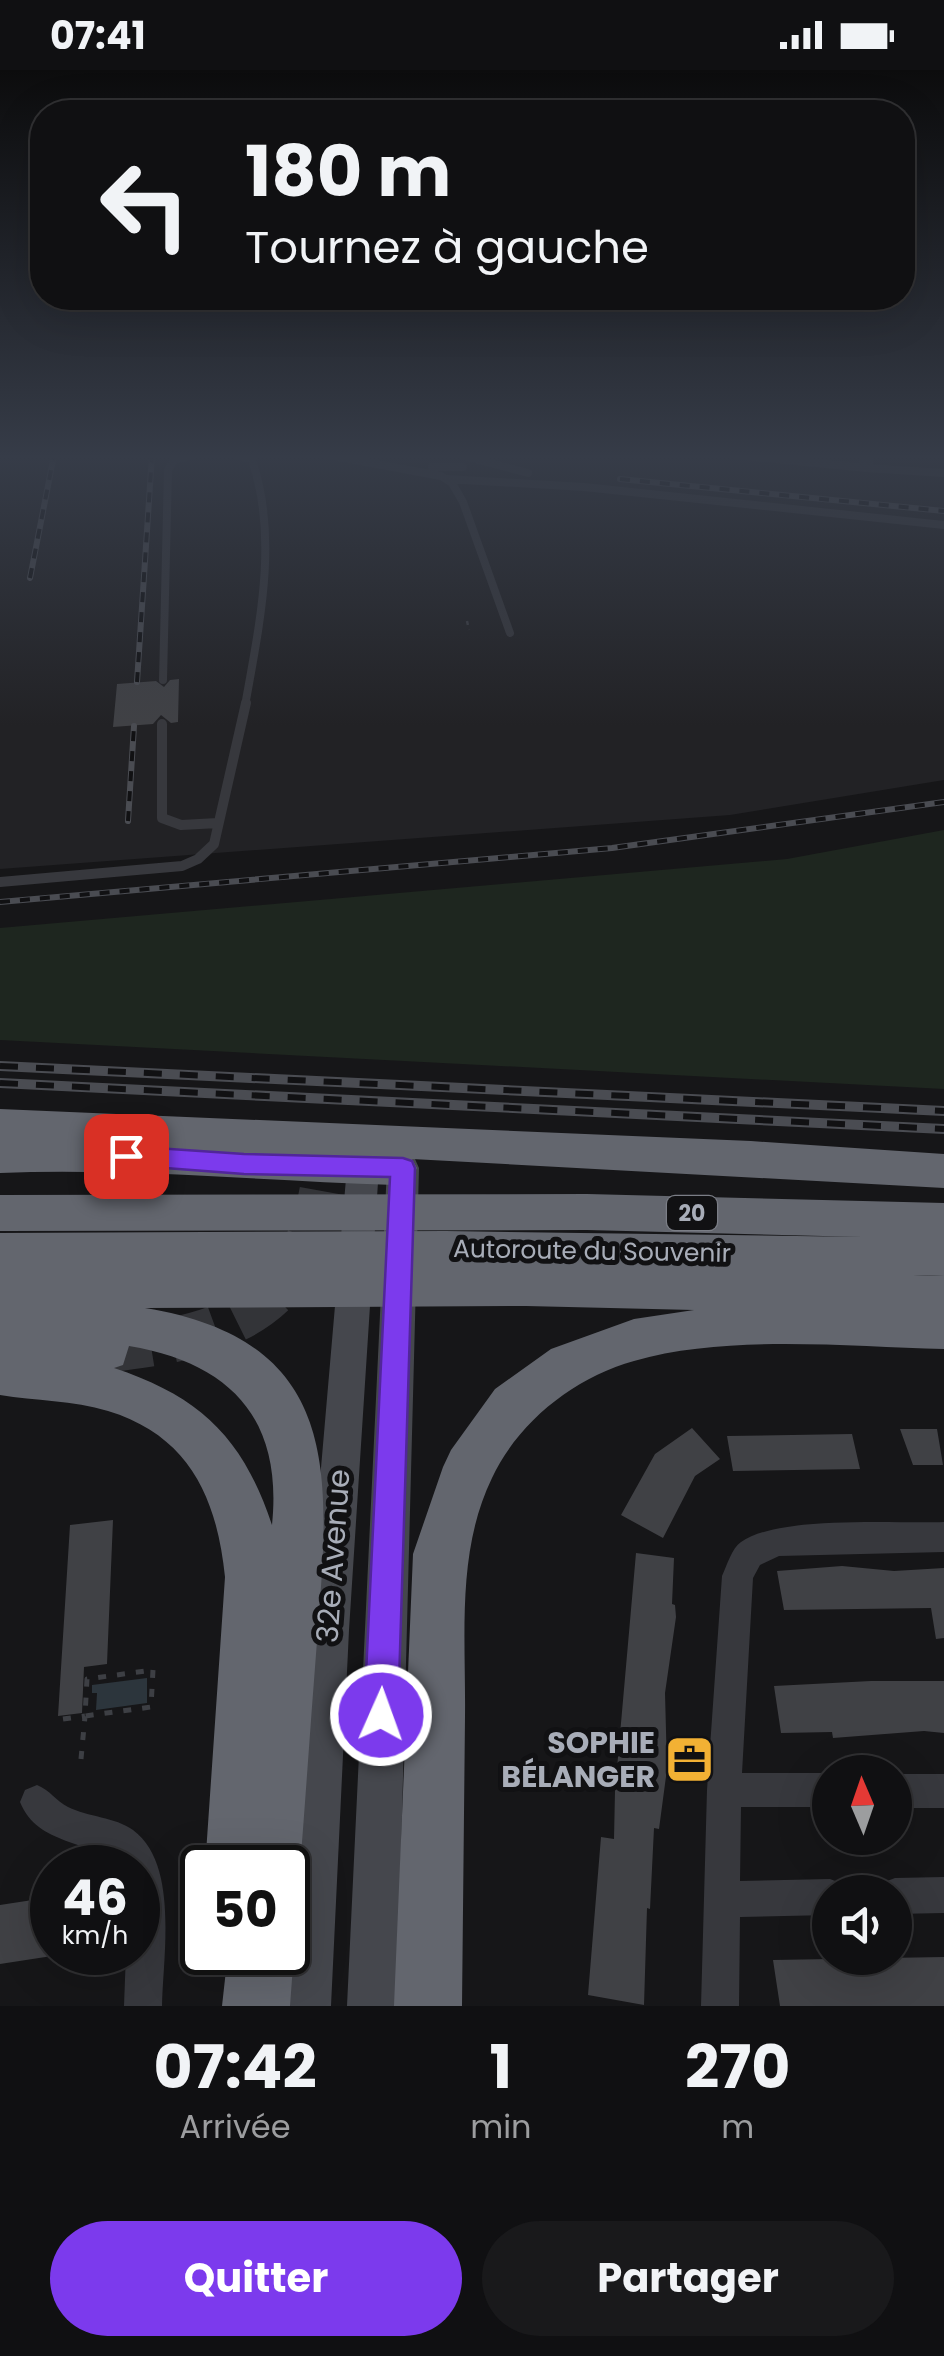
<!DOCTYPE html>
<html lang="fr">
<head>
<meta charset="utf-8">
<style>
	:root { --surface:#101012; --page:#19191b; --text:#f1f3f6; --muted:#9c9d9f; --line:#303032; --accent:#7c3aed }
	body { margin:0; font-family:Poppins,sans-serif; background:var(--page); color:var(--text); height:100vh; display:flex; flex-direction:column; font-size:38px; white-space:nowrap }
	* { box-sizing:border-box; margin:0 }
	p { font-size:32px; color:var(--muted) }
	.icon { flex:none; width:55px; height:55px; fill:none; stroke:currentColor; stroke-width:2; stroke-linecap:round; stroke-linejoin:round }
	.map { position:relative; height:1936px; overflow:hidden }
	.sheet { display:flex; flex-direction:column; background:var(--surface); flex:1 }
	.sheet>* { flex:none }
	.guide { position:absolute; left:30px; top:30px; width:885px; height:210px; border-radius:40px; box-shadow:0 10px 40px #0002,0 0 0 2px var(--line); background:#101012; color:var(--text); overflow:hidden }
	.needle { width:65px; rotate:358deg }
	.buttons { position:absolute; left:812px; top:1685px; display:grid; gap:20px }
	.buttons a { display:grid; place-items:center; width:100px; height:100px; border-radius:50%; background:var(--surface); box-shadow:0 10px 40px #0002,0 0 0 2px var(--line); font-size:50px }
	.speed { position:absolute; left:30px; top:1775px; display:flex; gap:20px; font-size:50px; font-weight:700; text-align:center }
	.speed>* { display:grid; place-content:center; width:130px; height:130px; border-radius:50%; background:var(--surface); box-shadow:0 10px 40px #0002,0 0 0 2px var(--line); line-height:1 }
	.speed small { font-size:25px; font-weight:400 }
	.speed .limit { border:5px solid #111; border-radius:15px; background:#fff; color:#111 }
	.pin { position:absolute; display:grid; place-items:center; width:85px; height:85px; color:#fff; margin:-42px; border-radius:20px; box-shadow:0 5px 15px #0006 }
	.me { position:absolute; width:110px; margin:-55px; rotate:2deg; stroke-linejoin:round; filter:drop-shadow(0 0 8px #0008) }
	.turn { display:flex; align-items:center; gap:35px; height:210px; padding:0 50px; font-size:45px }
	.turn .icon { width:130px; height:130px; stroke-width:2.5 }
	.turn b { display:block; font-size:70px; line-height:85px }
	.eta { display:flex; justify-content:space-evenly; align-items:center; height:170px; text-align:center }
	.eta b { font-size:60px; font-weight:700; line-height:70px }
	.primary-button { display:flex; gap:20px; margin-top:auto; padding:20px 50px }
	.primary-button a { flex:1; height:115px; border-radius:60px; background:var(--accent); color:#fff; font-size:40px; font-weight:700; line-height:115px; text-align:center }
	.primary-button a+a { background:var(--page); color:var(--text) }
	.status { display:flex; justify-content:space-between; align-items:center; height:70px; padding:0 50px; background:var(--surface); direction:ltr }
	.status svg { height:28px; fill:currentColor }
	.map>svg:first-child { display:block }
</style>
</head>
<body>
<div class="status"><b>07:41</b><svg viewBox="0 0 49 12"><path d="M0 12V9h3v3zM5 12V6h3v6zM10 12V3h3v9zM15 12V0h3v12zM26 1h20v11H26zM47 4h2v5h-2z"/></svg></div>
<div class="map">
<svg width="944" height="1936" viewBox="0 0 944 1936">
	<rect width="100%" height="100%" fill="#161618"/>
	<path fill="#222225" d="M0,385H944V710L730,745L0,799Z"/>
	<path fill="#1e261f" d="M944,760V1019L0,970V858L787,789Z"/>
	<path fill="#2c353c" d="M147,1608V1633L96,1640L97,1623H92V1615Z"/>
	<path fill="#404145" d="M179,609L178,652L171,653L161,645L153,654L113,657L117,614L156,611L164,617L170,610Z
		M692,1358L720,1389L695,1406L663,1468L621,1445L655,1384Z
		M900,1359H937L943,1395H913Z
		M852,1364L860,1399L733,1401L727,1366Z
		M113,1450L107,1594L84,1597L82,1643L58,1646L70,1455Z
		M636,1483L674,1488L672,1534L675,1535L676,1547L665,1623L667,1699L659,1759L654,1758L650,1839L647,1838L644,1935L588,1925L601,1767L614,1769L615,1721Z
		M842,1496L894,1501L944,1498V1568L936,1569L931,1538L784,1540L777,1501Z
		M871,1611H944V1663L924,1661L833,1668L832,1662L781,1663L774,1616Z
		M52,1827V1886L0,1894V1835Z
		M944,1887V1936H780L773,1890Z"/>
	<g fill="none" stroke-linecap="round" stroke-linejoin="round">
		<path stroke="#333438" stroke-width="45" stroke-dasharray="45 22" stroke-linecap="butt" d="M106,1280C220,1267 300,1246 322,1121"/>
		<path stroke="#3d3f44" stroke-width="2.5" stroke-dasharray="4 5" stroke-linecap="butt" d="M467,551L469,560"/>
		<path stroke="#3d3f44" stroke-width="5" stroke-dasharray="8 11" stroke-linecap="butt" d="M153,1600L151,1637L85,1646L87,1609Z
			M63,1649L85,1646
			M81,1689L85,1646"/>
		<path stroke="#37383d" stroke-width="8" d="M236,385L252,390C279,469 259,556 245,636
			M328,385L441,406L452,413L463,432L510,563
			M460,385L528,403
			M432,397H463
			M866,398L944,403
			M447,409L584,417L944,455
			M163,610L168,400L174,390L194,385"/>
		<path stroke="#37383d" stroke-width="10" d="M162,654V748L181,755L218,753
			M0,812L182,796L198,789L214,774L246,633"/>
		<path fill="#37383d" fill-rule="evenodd" d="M727,385H776L859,393V385H873V398L866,402L733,389Z
			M944,1452V1482L779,1486L760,1495L753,1508L742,1703H830V1737H741L740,1811L830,1809L843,1814L846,1822H830V1845L740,1847L739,1936H701L707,1720L722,1506C727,1495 732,1478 741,1472C780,1445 894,1454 944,1452Z
			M895,1704H944V1738H895Z
			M37,1715C50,1720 56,1731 68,1737C88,1747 115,1747 133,1760C179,1794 163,1885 162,1936H124L126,1882H138V1798H121C90,1768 38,1777 20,1732L25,1720Z
			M944,1807V1843L895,1844V1822H878L882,1813L895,1808Z"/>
		<path fill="#45474d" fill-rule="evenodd" d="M363,1084L375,1088L379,1097L349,1560L331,1936H281L284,1882H288L307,1560L347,1097L351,1088Z
			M403,1085L415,1089L419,1098L397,1936H347L387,1098L391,1089Z"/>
		<path fill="#63666e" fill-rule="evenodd" d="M0,1039L751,1071L944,1084V1118L412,1089L417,1098L410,1110L395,1115C263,1111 132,1098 0,1103Z
			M587,1124L944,1133V1206L913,1205L944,1206V1279C847,1277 728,1264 634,1291C574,1308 519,1351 492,1408C456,1482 466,1568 465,1647C464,1744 463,1840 462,1936H394L413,1484L443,1397L451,1380L495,1319L551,1279L634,1249L694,1240L526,1236L145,1238C347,1271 329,1410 317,1571C311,1647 306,1722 300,1798L288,1822V1798H205L225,1507C217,1429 190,1366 108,1341C73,1330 35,1331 0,1325V1163L446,1161L864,1167L587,1160L0,1161V1125ZM129,1276C230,1293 283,1348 272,1455C243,1368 201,1327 114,1298L123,1295Z
			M288,1866L294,1882L290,1936H222L228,1882H288Z"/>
		<defs>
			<path id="rail-far1" d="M620,409L944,441
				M30,508L54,385
				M137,612L152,385
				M128,751L134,656
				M0,832L612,778L944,732"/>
			<path id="rail" d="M0,996L944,1041
				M0,1013L944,1059"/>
		</defs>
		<use href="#rail-far1" stroke="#4a4c52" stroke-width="6"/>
		<use href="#rail" stroke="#4a4c52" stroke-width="10"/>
		<use href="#rail-far1" stroke="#111113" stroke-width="4" stroke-dasharray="10" stroke-linecap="butt"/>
		<use href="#rail" stroke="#111113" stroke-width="6" stroke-dasharray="18" stroke-linecap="butt"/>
	</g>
	<linearGradient id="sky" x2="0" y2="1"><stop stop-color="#0c0c0d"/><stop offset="0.59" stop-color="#363c48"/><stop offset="1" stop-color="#363c48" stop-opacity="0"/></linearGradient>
	<rect width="944" height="656" fill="url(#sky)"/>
	<path fill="#7c3aed" stroke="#51269a" stroke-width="2.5" d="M126,1076L244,1084L403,1088L412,1091L415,1098L398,1645L393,1657L381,1662L369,1657L364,1645L390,1107L244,1104L126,1095L118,1092L114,1086L118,1079Z"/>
	<defs>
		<symbol id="office-square" viewBox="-11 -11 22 22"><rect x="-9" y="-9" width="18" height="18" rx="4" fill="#f2b134" stroke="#111113"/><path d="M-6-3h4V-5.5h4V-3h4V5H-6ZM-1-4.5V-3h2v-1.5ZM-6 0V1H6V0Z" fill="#111"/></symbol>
	</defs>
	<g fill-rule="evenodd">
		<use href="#office-square" x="662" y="1662" width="55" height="55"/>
	</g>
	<g text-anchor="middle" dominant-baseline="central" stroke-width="10" stroke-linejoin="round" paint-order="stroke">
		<rect fill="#111113" stroke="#7b7e86" stroke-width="2.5" x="667" y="1126" width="50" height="34" rx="8"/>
		<g font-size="22" font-weight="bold" fill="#a8adb8">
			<text x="692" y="1143">20</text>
		</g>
		<g font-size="25" fill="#a8adb8" stroke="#111113">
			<text transform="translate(592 1181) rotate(1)">Autoroute du Souvenir</text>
		</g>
		<g font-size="30" fill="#a8adb8" stroke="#111113">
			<text transform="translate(333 1486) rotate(-86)">32e Avenue</text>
		</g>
		<g font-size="30" font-weight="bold" fill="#a8adb8" stroke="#111113" text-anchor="end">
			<text x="655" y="1672">SOPHIE<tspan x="655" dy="34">BÉLANGER</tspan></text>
		</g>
	</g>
</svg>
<div class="buttons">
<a><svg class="needle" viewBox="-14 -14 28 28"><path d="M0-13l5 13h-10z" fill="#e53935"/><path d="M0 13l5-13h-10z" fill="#9c9d9f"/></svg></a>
<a><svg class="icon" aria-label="sound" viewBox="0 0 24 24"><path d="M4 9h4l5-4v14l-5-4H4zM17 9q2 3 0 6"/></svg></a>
</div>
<div class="speed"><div>46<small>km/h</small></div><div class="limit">50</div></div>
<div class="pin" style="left:126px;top:1086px;background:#d93025"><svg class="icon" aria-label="arrive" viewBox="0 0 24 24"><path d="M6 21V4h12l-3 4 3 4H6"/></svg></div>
<svg class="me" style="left:381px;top:1645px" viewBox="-20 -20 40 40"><circle r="17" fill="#7c3aed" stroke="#fff" stroke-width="3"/><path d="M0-11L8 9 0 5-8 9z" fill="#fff"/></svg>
<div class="guide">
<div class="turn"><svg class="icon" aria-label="left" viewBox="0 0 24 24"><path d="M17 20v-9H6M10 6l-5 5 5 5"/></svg><div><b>180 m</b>Tournez à gauche</div></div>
</div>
</div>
<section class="sheet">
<div class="eta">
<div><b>07:42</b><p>Arrivée</p></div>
<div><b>1</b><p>min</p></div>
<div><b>270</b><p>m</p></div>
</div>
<div class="primary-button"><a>Quitter</a><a>Partager</a></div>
</section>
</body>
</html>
